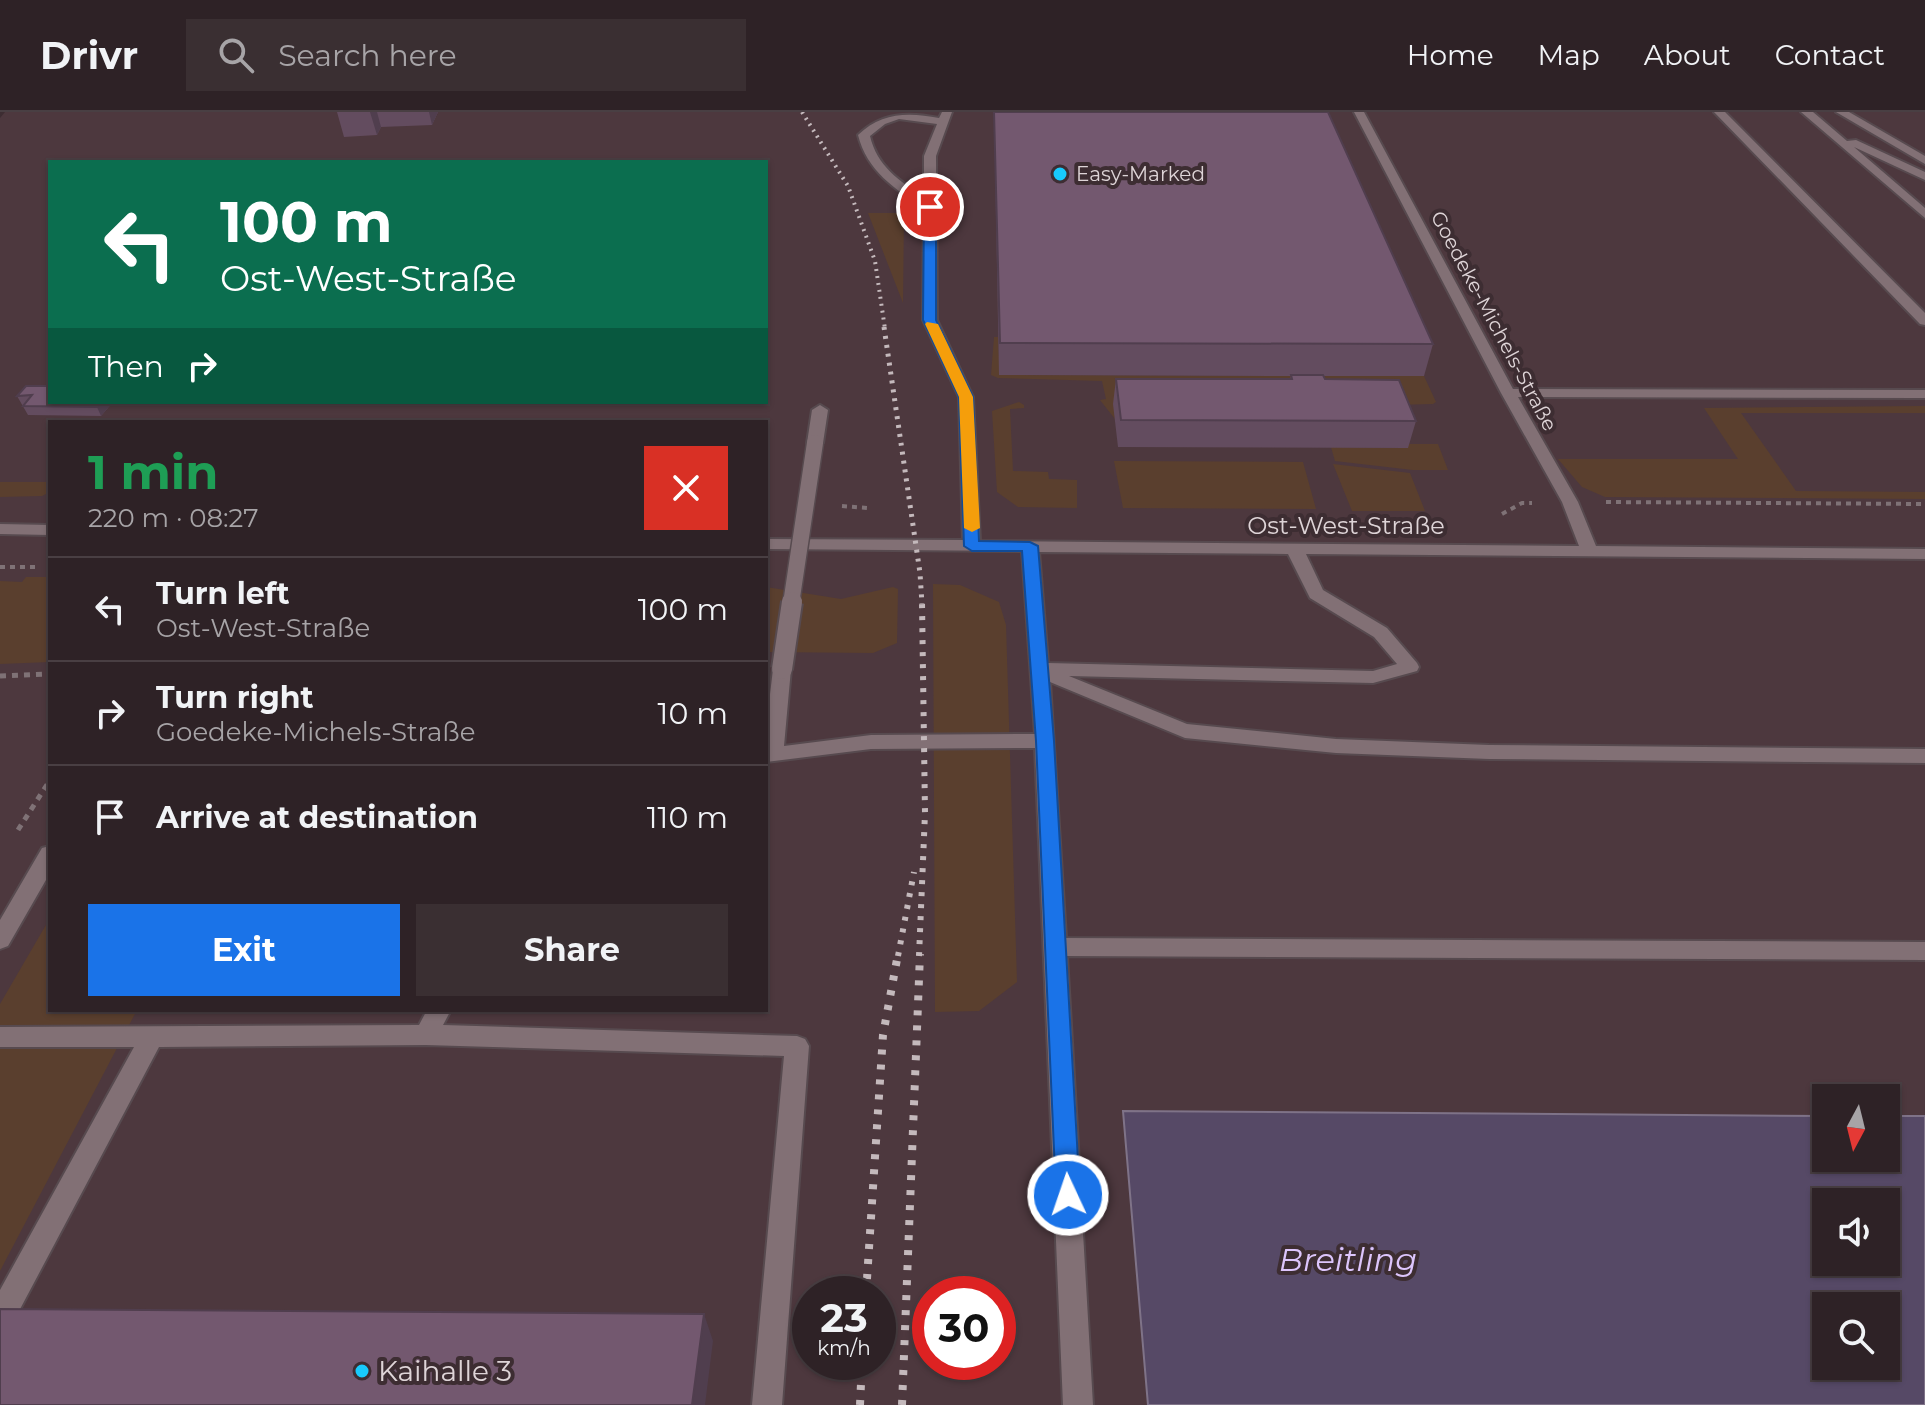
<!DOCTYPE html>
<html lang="en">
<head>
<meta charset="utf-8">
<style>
	:root { --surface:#2e2226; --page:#3a2f32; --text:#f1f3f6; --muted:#a7a4a7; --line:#493f43; --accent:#1a73e8 }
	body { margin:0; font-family:Montserrat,sans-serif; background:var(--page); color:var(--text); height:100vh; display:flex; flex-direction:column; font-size:30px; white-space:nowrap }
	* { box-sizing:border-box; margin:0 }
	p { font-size:26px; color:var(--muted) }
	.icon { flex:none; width:44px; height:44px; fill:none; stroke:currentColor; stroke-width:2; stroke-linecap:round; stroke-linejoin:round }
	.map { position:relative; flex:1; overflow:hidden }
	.sheet { position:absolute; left:48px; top:308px; width:720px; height:592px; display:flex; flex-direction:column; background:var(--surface); border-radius:0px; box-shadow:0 2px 6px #0004,0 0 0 2px var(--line) }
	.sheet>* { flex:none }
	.hud { position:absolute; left:48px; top:48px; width:720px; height:244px; border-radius:0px; box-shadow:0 2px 6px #0004,0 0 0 2px var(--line); background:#0b6e4f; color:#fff; overflow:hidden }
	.needle { width:52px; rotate:187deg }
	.tools { position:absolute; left:1812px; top:972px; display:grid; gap:16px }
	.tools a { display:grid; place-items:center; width:88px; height:88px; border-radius:0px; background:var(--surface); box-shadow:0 2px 6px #0004,0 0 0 2px var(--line); font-size:40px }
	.speed { position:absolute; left:792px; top:1164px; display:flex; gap:16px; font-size:40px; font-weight:700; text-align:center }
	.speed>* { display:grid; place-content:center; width:104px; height:104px; border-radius:50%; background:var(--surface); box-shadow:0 2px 6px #0004,0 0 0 2px var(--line); line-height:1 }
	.speed small { font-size:20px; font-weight:400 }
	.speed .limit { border:12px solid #d22; background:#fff; color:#111 }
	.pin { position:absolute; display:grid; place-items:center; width:68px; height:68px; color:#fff; margin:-34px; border:4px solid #fff; border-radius:50%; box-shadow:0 2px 8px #0007 }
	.me { position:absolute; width:88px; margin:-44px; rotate:357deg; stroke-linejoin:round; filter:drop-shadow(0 0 6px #0008) }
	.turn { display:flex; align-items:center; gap:28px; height:168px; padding:0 40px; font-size:36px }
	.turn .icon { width:104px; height:104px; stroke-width:2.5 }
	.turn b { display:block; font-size:56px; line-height:68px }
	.then { display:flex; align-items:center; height:76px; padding:0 40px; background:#0003; gap:16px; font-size:30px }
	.round { display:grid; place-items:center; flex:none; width:84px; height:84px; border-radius:0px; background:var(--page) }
	.summary { display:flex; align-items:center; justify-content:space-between; height:136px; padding:0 40px }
	h1 { font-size:48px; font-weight:700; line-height:60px; color:#1e9e55 }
	.button { display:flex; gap:16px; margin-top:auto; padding:16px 40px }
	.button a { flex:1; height:92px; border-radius:0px; background:var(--accent); color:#fff; font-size:32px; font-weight:700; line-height:92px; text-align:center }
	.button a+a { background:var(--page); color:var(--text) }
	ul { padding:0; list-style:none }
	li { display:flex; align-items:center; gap:24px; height:104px; padding:0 40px; border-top:2px solid var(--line) }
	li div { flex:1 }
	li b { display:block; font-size:30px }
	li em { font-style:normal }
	header { display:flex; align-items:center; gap:48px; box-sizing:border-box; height:112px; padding:0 40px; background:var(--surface); border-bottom:2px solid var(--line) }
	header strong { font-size:38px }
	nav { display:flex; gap:44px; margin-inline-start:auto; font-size:28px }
	.search { width:560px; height:72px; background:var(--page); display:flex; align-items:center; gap:20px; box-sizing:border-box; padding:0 28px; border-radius:0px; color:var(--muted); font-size:30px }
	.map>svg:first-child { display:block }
</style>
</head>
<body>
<header>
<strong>Drivr</strong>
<div class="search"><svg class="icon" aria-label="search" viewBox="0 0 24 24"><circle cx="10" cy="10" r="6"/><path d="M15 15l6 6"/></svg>Search here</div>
<nav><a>Home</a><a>Map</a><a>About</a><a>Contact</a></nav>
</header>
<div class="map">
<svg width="1925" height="1293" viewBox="0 0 1925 1293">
	<rect width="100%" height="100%" fill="#3d2d32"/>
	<path fill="#4d383e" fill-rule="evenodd" d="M5,0H1925V1004H1886V986H1826V1004L1124,999L1148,1293H0V6ZM50,50H766V290H50ZM50,310H766V898H50ZM810,1182H878V1250H810ZM930,1182H998V1250H930Z"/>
	<path fill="#5a3f2e" d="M868,101H904L903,191Z
		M994,225H998L1000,263L1424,264L1436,290L1433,292L1392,293L1114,292L1115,307L1100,288L1106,287L1102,269L998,266L991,263Z
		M1019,290L1024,293V296L1010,297L1013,359L1048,360L1049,367L1077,368V396L1018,395L997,380L992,299Z
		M1925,294V301H1741L1796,379L1925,380V387L1605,385L1582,375L1558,347H1738L1704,296Z
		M1407,332H1438L1448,358H1413L1335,349L1331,335L1408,336Z
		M1114,349L1303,350L1316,397L1123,396Z
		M1333,352L1410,361L1425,399H1352Z
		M0,370H50V380L42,384L0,385Z
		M26,465H50V550L0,552V469L22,470Z
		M933,472L960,473L999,490L1006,513L1017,870L979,899L935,900Z
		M766,475L841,487L893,475L898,477L897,531L873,541L766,540Z
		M50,806V898H137L0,1159V892Z"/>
	<path fill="#564966" stroke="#7f7388" stroke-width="2" fill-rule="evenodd" d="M1123,999L1826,1004V1046H1886V1004H1925V1293H1148ZM1826,1090H1886V1150H1826ZM1826,1194H1886V1254H1826Z"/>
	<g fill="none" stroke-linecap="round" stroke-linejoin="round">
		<defs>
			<path id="minor" d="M942,0H952L936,44L937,208L973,285L980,429L1579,434L1562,390L1501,281L1354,0H1364L1513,277L1925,278V286L1518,285L1578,390L1596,434L1925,437V447L1306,442L1323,478L1387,516L1417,551L1419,555L1417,559L1373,571L1069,564L1187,612L1336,627L1489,633L1925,637V651L1489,647L1336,641L1185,626L1050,570L1066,826L1925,830V848L1067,844L1093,1293H1063L1035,636L871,637L766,650V616L773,557L782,551L791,557L784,634L871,623L1035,622L1022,439L766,437V427L963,428L959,285L923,208L924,96C895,77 867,59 858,23C881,0 909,0 939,6ZM899,7L937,12L924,44V85C899,69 877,54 870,24L885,12ZM1039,440L1288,442L1310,486L1374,525L1397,552L1373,559L1048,551Z
				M1714,0H1725L1925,201V213L1920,212Z
				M1801,0H1813L1847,29L1856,28L1925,60V68L1854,35L1925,96V106Z
				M1836,0H1849L1925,44V52Z
				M820,293L828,298L823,331L815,336L807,331L812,298Z
				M0,412L50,413V423L0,422Z
				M50,734V761L8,834L0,837V808L42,736Z
				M427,898H451L443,913L797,924L805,927L809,934L782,1293H752L784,944L426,933L159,935L10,1216L0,1220V1178L134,935H0V915L419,913Z"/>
		</defs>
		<use href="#minor" stroke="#574a4f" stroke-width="4"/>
		<path stroke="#7f7276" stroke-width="4" stroke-dasharray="5 5" stroke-linecap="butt" d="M1606,390L1925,392
			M842,394L868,396
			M1502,402L1522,391H1532
			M0,455H35"/>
		<path stroke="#7f7276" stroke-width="5" stroke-dasharray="6 6" stroke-linecap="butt" d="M0,564L50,562
			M18,718L50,668"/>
		<use href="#minor" fill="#827075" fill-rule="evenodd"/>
		<path stroke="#c4b9bc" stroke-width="4" stroke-dasharray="2 5" stroke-linecap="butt" d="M802,0L848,74L875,149L885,217"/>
		<path stroke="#c4b9bc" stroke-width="5" stroke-dasharray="3 6" stroke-linecap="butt" d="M884,215L920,461L922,492"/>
		<path stroke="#c4b9bc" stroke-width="6" stroke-dasharray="4 8" stroke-linecap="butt" d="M898,844L914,760
			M919,844L925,701L922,490"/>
		<path stroke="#c4b9bc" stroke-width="8" stroke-dasharray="5 10" stroke-linecap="butt" d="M866,1182L883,923L898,842
			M860,1293L862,1250
			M902,1293L920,842"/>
		<defs>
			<path id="minor-bridge-far1" d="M791,492L815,331"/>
			<path id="minor-bridge" d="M782,557L792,490"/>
		</defs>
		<use href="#minor-bridge-far1" stroke="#574a4f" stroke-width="19" stroke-linecap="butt"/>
		<use href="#minor-bridge" stroke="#574a4f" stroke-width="24" stroke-linecap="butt"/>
		<use href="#minor-bridge-far1" stroke="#827075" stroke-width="16"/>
		<use href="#minor-bridge" stroke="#827075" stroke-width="20"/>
	</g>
	<path fill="#634c5f" d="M337,0H438L432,13L381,15L377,23L344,25Z
		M994,0L1433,232L1424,264H1323L1325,267L1416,309L1408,336L1118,335L1113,292L1116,267H1290L1291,264L999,263Z
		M26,274L113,290L101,304L28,303L17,284Z"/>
	<path fill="#503e4e" d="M370,0H377L381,15L377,23Z
		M429,0H438L432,13Z
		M100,290H113L101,304L97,295Z
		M704,1202L713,1229L705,1293H692Z"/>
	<path fill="#73586f" stroke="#503e4e" stroke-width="2" d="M994,0H1328L1433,232L1000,231Z
		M1291,263H1323L1325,267L1399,268L1416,309L1121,308L1116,267H1292Z
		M26,274H50V290H100L97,295L23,294L32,283L17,284Z
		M0,1197L704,1202L692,1293H0Z"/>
	<path fill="#1a73e8" stroke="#114b97" stroke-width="2" d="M930,91L936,95V208L973,285L979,429L1030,430L1038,434L1054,629L1080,1083L1076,1090L1068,1094L1059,1090L1056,1083L1036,629L1022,439H972L964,434L959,285L923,208L924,95Z"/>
	<path fill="#f59e0b" d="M927,210L938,212L973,285L980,416L972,420L964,416L959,285L925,212Z"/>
	<g fill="#18cafc" stroke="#3d2d32" stroke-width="3">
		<circle cx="1060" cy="62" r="8"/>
		<circle cx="362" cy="1259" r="8"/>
	</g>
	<g text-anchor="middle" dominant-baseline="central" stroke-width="8" stroke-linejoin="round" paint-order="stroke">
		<g font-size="20" fill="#ded4d7" stroke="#3d2d32" text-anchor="start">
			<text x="1076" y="62">Easy-Marked</text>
		</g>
		<g font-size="20" fill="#ded4d7" stroke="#3d2d32">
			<text transform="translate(1494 209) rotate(62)">Goedeke-Michels-Straße</text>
		</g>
		<g font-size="24" fill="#ded4d7" stroke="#3d2d32">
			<text x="1346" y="413">Ost-West-Straße</text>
		</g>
		<g font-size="28" fill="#ded4d7" stroke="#3d2d32" text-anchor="start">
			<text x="378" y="1259">Kaihalle 3</text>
		</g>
		<g font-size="32" font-style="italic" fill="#ddc5fc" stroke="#3d2d32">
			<text x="1348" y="1147">Breitling</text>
		</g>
	</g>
</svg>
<div class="tools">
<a><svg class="needle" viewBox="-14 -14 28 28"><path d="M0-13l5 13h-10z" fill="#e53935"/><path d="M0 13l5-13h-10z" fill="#a7a4a7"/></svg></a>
<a><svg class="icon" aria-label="sound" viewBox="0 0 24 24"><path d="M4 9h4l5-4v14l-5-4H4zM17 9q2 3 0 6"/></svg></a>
<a><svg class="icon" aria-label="search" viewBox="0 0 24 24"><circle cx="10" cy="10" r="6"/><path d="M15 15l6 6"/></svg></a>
</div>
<div class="speed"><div>23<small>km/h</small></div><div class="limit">30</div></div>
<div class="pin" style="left:930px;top:95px;background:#d93025"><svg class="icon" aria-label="arrive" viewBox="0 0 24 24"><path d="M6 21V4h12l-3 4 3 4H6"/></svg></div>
<svg class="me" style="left:1068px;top:1083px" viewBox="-20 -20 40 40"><circle r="17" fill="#1a73e8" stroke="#fff" stroke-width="3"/><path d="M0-11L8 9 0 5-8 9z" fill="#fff"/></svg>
<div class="hud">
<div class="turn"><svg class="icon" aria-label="left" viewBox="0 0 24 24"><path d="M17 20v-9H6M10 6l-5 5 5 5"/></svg><div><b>100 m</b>Ost-West-Straße</div></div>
<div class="then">Then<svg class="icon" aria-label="right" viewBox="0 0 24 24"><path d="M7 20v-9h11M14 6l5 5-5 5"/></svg></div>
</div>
<section class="sheet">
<div class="summary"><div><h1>1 min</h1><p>220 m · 08:27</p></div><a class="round" style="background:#d93025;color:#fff"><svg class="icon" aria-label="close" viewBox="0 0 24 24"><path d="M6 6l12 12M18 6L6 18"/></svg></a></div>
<ul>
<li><svg class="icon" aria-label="left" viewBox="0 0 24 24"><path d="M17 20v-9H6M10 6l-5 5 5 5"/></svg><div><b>Turn left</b><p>Ost-West-Straße</p></div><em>100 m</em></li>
<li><svg class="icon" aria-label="right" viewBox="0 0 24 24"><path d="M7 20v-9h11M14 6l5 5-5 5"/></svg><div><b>Turn right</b><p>Goedeke-Michels-Straße</p></div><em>10 m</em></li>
<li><svg class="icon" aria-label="arrive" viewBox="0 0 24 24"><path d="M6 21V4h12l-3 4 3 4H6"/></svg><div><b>Arrive at destination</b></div><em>110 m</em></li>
</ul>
<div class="button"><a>Exit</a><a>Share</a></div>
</section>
</div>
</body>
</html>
